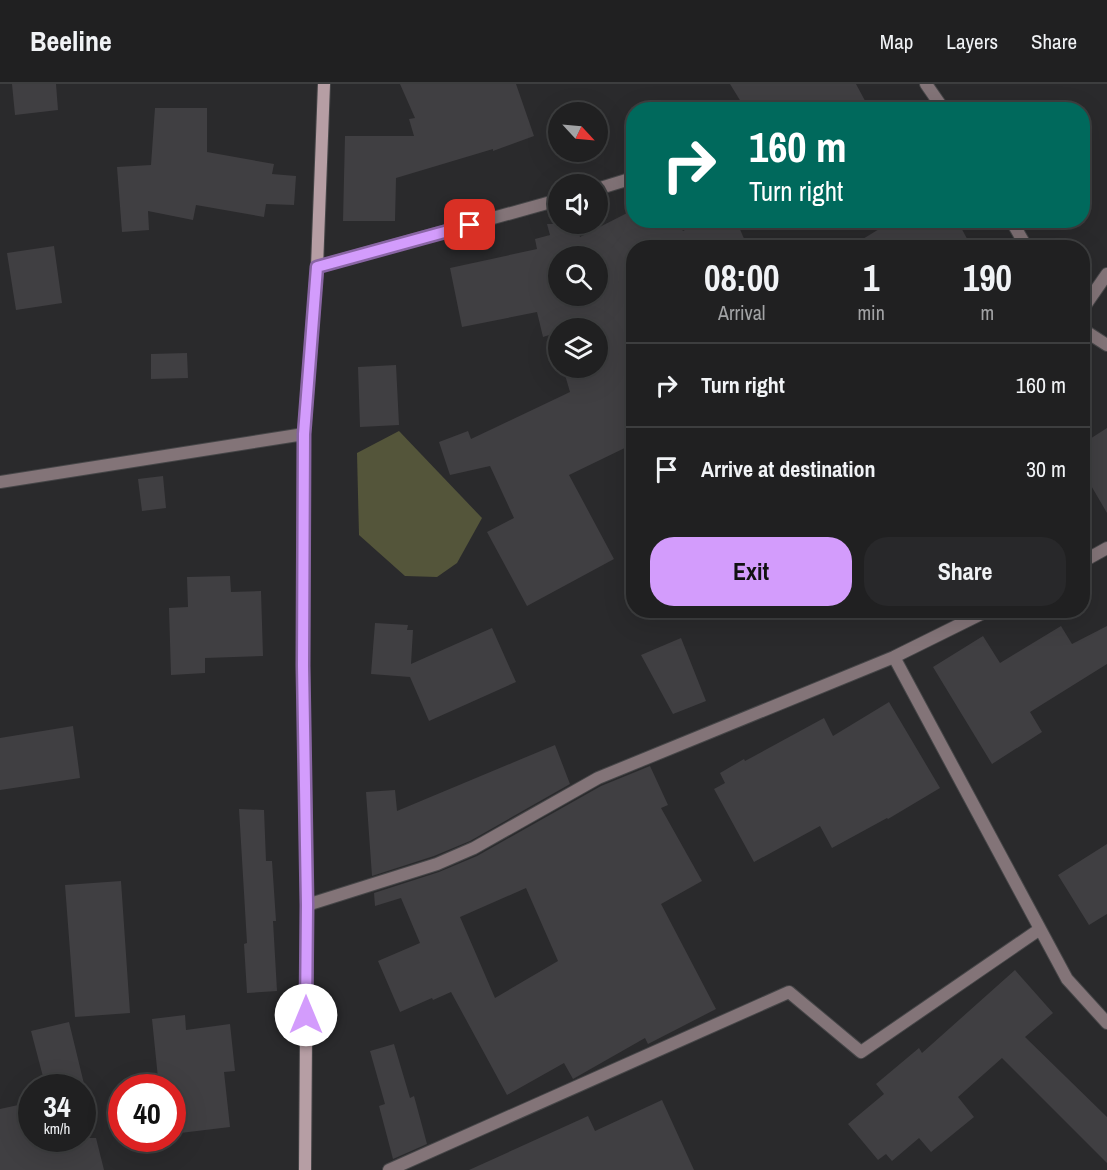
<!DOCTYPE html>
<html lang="en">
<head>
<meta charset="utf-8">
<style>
	:root { --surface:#202021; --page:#28282a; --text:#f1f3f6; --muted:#a2a3a5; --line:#3d3e3f; --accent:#d39cfc }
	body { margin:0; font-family:"Archivo Narrow",sans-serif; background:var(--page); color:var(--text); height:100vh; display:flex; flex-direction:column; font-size:22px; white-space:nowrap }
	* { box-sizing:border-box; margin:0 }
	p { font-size:20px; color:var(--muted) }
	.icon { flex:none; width:33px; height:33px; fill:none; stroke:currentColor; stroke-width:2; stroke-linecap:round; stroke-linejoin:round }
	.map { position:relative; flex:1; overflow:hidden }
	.drawer { position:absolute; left:626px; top:156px; width:464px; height:378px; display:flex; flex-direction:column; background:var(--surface); border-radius:24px; box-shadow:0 6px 24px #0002,0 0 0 2px var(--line) }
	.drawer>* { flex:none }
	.top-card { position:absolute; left:626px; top:18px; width:464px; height:126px; border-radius:24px; box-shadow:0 6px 24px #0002,0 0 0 2px var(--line); background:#00695c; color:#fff; overflow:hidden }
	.needle { width:39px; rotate:116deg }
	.tools { position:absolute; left:548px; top:18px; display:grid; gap:12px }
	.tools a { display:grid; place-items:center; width:60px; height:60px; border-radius:50%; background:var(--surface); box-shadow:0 6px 24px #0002,0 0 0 2px var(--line); font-size:30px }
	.speed { position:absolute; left:18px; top:990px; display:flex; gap:12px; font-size:30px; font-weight:700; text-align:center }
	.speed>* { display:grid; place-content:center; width:78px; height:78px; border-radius:50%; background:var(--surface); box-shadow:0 6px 24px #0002,0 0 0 2px var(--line); line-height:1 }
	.speed small { font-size:15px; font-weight:400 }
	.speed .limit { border:9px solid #d22; background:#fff; color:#111 }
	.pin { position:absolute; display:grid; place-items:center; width:51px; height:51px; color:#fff; margin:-26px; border-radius:12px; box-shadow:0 3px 9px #0006 }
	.me { position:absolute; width:66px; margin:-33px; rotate:0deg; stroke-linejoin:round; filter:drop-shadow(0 0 4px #0008) }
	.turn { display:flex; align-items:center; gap:21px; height:126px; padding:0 24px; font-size:27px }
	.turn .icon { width:78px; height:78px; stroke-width:2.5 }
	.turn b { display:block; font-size:42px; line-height:51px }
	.eta { display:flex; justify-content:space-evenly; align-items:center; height:102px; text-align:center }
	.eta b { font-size:36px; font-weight:700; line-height:42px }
	.cta { display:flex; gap:12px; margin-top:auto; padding:12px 24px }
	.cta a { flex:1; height:69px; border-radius:24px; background:var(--accent); color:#111; font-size:24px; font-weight:700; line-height:69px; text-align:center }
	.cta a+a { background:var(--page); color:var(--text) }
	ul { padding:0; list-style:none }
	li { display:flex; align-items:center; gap:18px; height:84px; padding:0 24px; border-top:2px solid var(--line) }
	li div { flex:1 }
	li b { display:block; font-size:22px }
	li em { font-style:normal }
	header { display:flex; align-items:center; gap:36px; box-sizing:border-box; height:84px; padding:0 30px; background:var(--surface); border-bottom:2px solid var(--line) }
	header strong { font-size:28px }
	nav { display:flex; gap:33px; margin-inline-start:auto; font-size:21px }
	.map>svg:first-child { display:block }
</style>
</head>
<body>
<header>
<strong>Beeline</strong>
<nav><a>Map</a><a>Layers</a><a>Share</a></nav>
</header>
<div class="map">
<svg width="1107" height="1086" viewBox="0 0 1107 1086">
	<rect width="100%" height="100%" fill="#2a2a2c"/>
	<path fill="#54553a" d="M399,347L482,434L457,479L437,493L405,492L359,451L357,369Z"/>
	<path fill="#403f42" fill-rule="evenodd" d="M12,0H56L58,26L15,31Z
		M400,0H516L534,52L493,67V65L396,94L395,137H343L345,52H414L409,35L415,34Z
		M730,0H856L870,26H746Z
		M155,24H207V68L274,80L272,90L296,92L294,121L266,120L264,133L196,121L193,136L148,127L149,146L122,148L117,83L151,81Z
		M633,126V136H677L683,147L704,136H736L748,164H633V360L569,391L614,475L527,522L487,448L514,434L490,382L450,391L439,358L468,347L471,355L570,308L563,284H597V244H558V269L552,250L543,253L537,228L462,243L450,184L537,165L535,155L550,151L547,140H576L580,153ZM558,172H597V212H558Z
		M894,136H957L972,164H848Z
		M54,162L62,219L16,226L7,169Z
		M187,269L188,294L151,295V270Z
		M396,281L399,341L360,343L358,283Z
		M1107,344V429L1082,386V360Z
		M163,392L166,424L142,427L138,395Z
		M230,492L231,508L261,507L263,572L205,574V589L171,591L169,524L188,523L187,493Z
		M375,539L408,541L407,546H413L411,580L492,544L516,598L429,637L410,593L371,590Z
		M1061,542L1072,560L1107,542V580L1030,628L1042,648L992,680L933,583L983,552L1000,579Z
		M681,554L706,617L673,630L641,571Z
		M889,618L940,704L888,735L887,734L832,764L820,742L754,778L714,705L725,699L720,689L744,675L745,677L824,634L833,652Z
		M73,642L80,694L0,706V654Z
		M555,661L570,700L470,757L434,772L372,792L366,708L395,706L397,727Z
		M650,682L668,721L661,724L702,797L661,820L716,925L648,960L645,954L573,995L564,979L507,1011L451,908L433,916L432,914L400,928L378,877L420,859L401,814L375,822L374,809L439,788L477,772L601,702ZM526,804L558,877L495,914L460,833Z
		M239,725L264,726L266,777H272L276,837H273L277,907L247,909L244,860L247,859Z
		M1107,760V830L1089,841L1058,791Z
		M121,797L130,929L75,933L65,801Z
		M1015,886L1053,929L1025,953L1107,1033V1079L1002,974L958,1013L974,1033L931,1068L919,1054L892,1077L886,1070L878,1076L848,1040L884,1010L876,1000L919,964L922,969Z
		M185,931L186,946L230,940L235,987L224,988L230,1043L172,1050V1004H159L152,935Z
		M69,938L85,1004H46L31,947Z
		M394,960L410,1014L414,1012L427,1060L393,1075L379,1022L385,1020L370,967Z
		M662,1016L694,1086H469L588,1032L595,1047Z
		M32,1018V1054H96L104,1086H0V1025Z"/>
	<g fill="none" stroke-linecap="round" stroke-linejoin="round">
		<defs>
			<path id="street" d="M926,0L944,26
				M597,105L633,94
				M1011,136L1027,164
				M317,183L558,116
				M1082,226L1107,190
				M1082,245L1107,261
				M0,398L304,350
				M1082,478L1107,464
				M894,573L1067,895L1107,939
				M307,821L437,780L474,764L598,694L894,573L989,526
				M389,1086L789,908L861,968L1040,845"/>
			<path id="secondary" d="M305,1086L307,821L303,582L304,350L317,183L324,0"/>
		</defs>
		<use href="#street" stroke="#464648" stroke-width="14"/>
		<use href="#secondary" stroke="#464648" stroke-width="14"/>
		<use href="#street" stroke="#837478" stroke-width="12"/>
		<use href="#secondary" stroke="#b69ea4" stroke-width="12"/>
	</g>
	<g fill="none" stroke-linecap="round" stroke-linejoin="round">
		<defs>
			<path id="route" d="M306,931L307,821L303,582L304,350L317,183L470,141"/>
		</defs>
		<use href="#route" stroke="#8965a4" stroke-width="15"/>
		<use href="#route" stroke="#d39cfc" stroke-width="10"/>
	</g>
</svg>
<div class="tools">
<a><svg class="needle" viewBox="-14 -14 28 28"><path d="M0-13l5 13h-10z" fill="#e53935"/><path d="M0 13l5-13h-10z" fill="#a2a3a5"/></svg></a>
<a><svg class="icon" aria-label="sound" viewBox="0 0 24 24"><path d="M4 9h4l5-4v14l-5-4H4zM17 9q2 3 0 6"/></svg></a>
<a><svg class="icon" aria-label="search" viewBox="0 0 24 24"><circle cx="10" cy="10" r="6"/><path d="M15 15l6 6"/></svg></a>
<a><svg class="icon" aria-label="layers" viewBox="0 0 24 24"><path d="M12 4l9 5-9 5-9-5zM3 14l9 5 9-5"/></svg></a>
</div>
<div class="speed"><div>34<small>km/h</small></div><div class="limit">40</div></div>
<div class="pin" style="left:470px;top:141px;background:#d93025"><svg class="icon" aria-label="arrive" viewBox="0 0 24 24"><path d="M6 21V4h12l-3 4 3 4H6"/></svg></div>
<svg class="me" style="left:306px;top:931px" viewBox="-20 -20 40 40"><circle r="19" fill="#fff"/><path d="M0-13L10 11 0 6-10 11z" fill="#d39cfc"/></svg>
<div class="top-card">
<div class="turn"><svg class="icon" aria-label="right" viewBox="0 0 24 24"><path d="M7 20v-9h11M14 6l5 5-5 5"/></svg><div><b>160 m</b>Turn right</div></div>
</div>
<section class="drawer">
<div class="eta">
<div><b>08:00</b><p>Arrival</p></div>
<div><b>1</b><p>min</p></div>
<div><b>190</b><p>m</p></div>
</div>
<ul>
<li><svg class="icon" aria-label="right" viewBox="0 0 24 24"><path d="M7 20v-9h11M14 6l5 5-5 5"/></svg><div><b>Turn right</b></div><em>160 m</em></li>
<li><svg class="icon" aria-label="arrive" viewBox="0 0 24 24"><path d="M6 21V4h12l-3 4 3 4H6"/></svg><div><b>Arrive at destination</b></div><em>30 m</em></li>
</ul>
<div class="cta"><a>Exit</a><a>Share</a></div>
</section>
</div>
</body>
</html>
